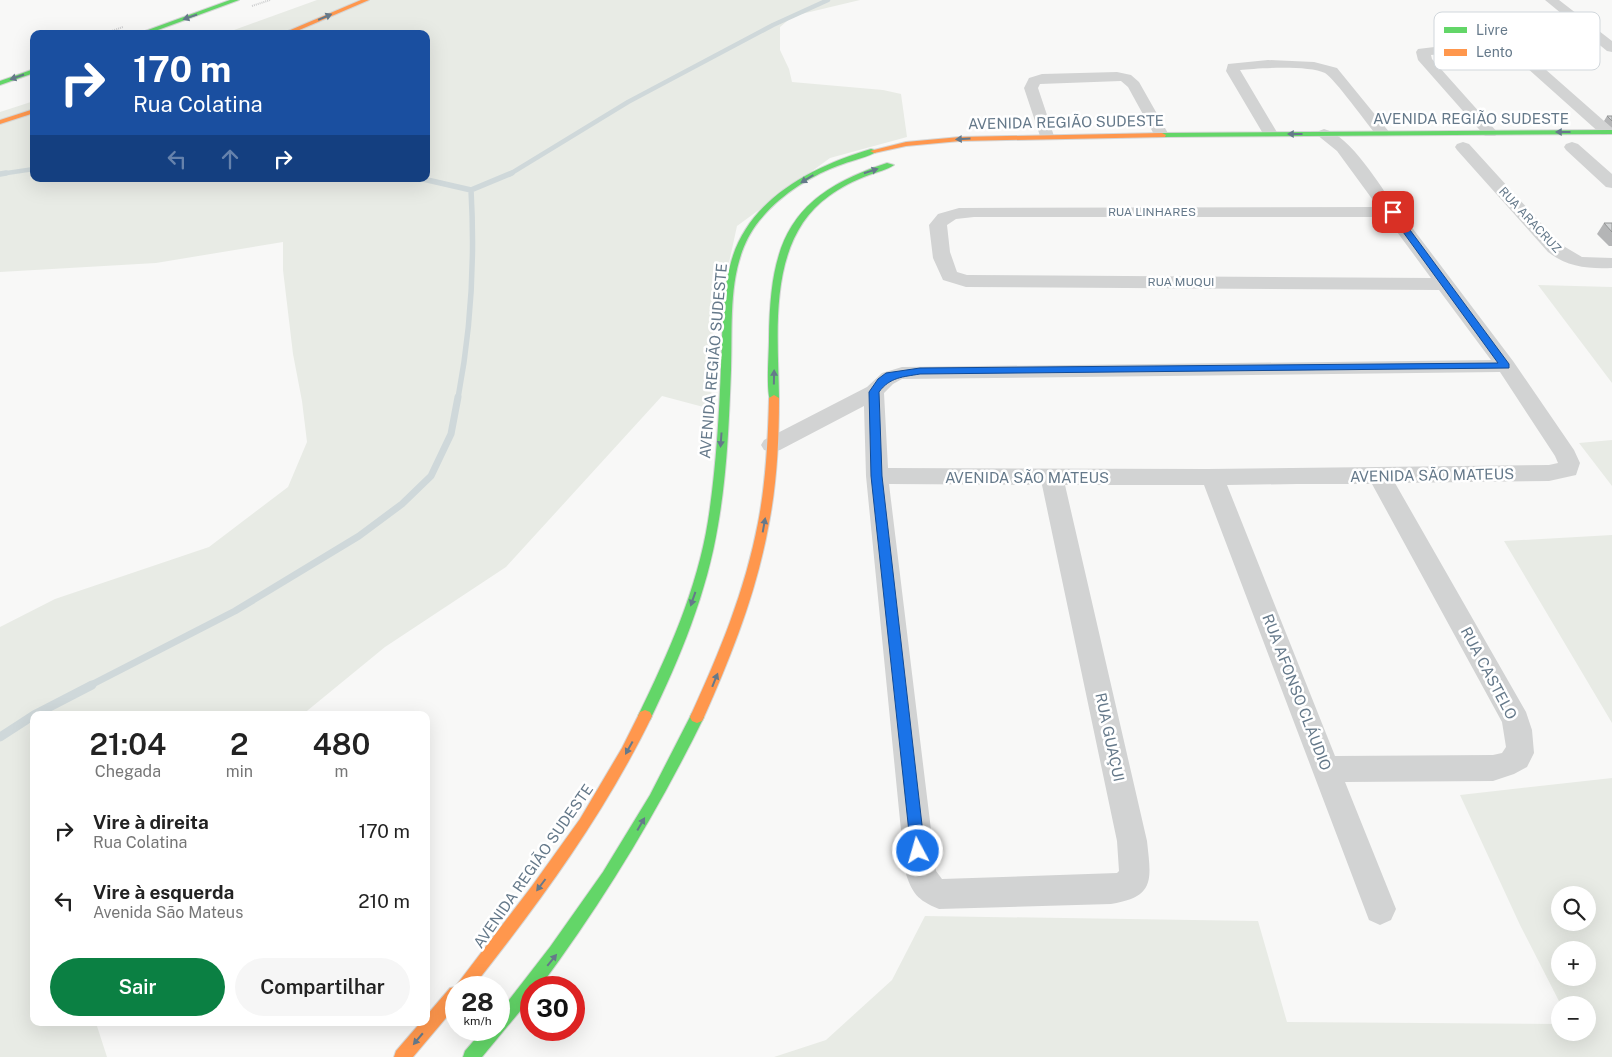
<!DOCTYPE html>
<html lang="pt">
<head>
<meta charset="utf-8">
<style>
	:root { --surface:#fff; --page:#f6f6f6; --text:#222; --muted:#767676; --accent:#0b8043 }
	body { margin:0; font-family:"Public Sans",sans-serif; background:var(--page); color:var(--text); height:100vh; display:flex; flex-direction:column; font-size:19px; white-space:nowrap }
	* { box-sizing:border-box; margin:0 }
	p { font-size:16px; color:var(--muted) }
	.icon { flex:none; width:28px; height:28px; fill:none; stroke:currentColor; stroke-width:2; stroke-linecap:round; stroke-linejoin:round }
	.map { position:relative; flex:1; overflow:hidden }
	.drawer { position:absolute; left:30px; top:711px; width:400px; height:315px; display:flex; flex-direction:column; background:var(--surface); border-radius:10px; box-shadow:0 5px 20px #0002 }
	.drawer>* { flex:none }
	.guide { position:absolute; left:30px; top:30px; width:400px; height:152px; border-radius:10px; box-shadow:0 5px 20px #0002; background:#1a4fa0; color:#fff; overflow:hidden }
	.fabs { position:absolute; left:1551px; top:886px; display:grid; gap:10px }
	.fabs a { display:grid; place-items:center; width:45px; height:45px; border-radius:50%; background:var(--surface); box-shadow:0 5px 20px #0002; font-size:25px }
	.speed { position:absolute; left:445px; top:976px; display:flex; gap:10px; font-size:25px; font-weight:700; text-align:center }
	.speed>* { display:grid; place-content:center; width:65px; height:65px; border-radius:50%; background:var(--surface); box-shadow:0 5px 20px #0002; line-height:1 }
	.speed small { font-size:12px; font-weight:400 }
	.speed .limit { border:8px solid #d22; background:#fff; color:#111 }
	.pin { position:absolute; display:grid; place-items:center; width:42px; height:42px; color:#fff; margin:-21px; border-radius:10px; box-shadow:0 2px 8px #0006 }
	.me { position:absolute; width:55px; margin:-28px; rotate:354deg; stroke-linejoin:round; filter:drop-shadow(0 0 4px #0008) }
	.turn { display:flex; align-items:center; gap:18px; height:105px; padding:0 20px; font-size:22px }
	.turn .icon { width:65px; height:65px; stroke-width:2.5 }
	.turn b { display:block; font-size:35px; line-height:42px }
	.lanes { display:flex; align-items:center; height:48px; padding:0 20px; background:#0003; justify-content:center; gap:25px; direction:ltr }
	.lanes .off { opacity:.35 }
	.eta { display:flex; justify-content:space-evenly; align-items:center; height:85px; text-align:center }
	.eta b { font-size:30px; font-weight:600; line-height:35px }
	.primary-button { display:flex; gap:10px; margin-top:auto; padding:10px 20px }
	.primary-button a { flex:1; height:58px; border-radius:30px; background:var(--accent); color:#fff; font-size:20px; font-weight:600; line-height:58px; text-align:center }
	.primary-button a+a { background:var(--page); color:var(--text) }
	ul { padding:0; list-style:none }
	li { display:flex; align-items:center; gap:15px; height:70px; padding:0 20px }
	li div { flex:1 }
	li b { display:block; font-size:19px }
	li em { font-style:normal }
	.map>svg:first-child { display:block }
</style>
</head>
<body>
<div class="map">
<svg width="1612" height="1057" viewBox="0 0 1612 1057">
	<rect width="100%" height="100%" fill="#f8f8f7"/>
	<path fill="#e8ebe5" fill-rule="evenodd" d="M317,0H860L793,16L780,27V50L789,69L792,82L883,90L901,94L907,137L830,158L737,226L713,336L711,409L662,396L506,567L385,647L302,715H34V1022L96,1023L107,1057H0V627L55,599L209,547L288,487L307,442L302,401L293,354L283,270V242L156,263L0,272V112L34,101V179H426V34H223Z
		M1538,285L1612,287V383Z
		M1612,440V486L1579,443Z
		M1612,535V723L1504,541Z
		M1612,778V1057H774L826,1040L892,980L925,916L1258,921L1287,1022L1560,1024V1032H1588V1005H1561L1520,925L1460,795ZM1560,895H1588V922H1560ZM1560,950H1588V978H1560Z"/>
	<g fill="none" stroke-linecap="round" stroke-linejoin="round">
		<path stroke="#cfd8da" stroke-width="4.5" d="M0,174L34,169
			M510,174L628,102L773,25L828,0"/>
		<path stroke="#cfd8da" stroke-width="5.5" d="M0,174L6,173
			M423,179L471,190L512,173
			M458,398C471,330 475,259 471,190"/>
		<path stroke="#cfd8da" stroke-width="7" d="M89,686L235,611L359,536L402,504L431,476L451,434L458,397"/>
		<path stroke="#cfd8da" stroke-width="9" d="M34,715L92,685
			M0,737L34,715"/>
		<defs>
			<path id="fast" d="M230,0H239L147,34H137Z
				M34,69V73L0,85V81Z
				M1612,130V134L1162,137L1158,135L1162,133Z
				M871,149L878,151C869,157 853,160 843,164C811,175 780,195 759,221C726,262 733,321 731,370C729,421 727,474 718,525C707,593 680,658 650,720L645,722L640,720L638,716C668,654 697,590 708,521C716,470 719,418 721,367C723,333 721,298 730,266C746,200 811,167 871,149Z
				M887,163L894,165C887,170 877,172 869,175C855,180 841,187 829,196C767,240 778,331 779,398L778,400H770C766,389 769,353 769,339C770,241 789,195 887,163Z
				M697,711L702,713L704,717C657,813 603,902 539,988H531V998L482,1057H463L465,1051L483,1030H499V1013L550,947L603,872L650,795L692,713Z"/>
			<path id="slow" d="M361,0H369L290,34H281Z
				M34,109V113L0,124V120Z
				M1162,133L1166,135L1165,137L960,141L906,146L874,153L870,151L906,142L960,137Z
				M774,395L779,398C779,440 777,482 769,523C757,591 732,654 704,717L702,721L697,723L692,721L690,717C719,654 745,591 758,523C766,482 768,440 769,398Z
				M645,710L650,712L652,716C604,815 540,902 472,988H456V1006L413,1057H394L396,1051L421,1022H426V1016L450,988L455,987L532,886L580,819L622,748L640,712Z"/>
		</defs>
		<use href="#fast" stroke="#d5d6d6" stroke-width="2"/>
		<use href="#slow" stroke="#d5d6d6" stroke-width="2"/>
		<path stroke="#cecfd0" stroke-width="2" stroke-dasharray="1 1" stroke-linecap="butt" d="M252,6L270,0
			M103,34L123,27"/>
		<path fill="#d2d3d3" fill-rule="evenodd" d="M1545,0H1559L1612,41V52L1607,51Z
			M1459,44L1503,45L1528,54L1612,128V135H1602L1518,60C1490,49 1460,52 1431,55L1432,59L1498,133L1495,136H1485L1418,60L1416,52L1418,49Z
			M1268,60L1314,62L1337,68L1390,133L1387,136H1377C1368,125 1334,78 1325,73C1309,65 1258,68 1240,70L1278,134L1275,137H1265L1226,71L1228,64Z
			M1117,72L1131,75L1139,82L1169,135L1166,138H1156L1128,87L1121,81L1040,84L1038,88L1054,136L1051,139H1041L1024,88L1029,78L1042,74Z
			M1324,129C1351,136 1380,186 1396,208H1399L1401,213L1513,361L1574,450L1580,463L1576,475L1549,481L1395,483L1526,712L1532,730L1534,753L1527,767L1514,774L1493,781L1345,782L1396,909L1391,920L1380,925L1369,920L1204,485H1065L1147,841C1151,879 1156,897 1111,904L939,909C917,900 912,893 905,871L866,476L864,406L780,450L772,452L764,450L761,445L764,440L867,387L882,373L902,367L1491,360L1439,290L966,287L943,280L933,258L929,225L938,214L959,208L1378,207L1337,151L1316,134L1319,131ZM1386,217L1431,278L967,275L957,272L950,252L947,225L956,219L974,217ZM1500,372L1555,456L1558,463L1549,465L1208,469L888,468L884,393L893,384L902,379ZM889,484L1042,485L1117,841L1119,871L1117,873L942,879L936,871ZM1297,484H1372L1502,722L1506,747L1502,753L1493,755L1335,756L1227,485Z
			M1463,142L1469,144L1560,244L1582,257L1612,258V268C1588,269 1567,267 1548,252L1457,150L1455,147L1457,144Z
			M1572,142L1578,144L1612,174V188L1606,187L1566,150L1564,147L1566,144Z"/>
		<use href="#fast" fill="#63d668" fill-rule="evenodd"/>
		<use href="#slow" fill="#ff974d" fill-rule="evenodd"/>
	</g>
	<path fill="#b4b5b6" d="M1607,116H1612V128L1604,121Z
		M1604,223H1612V246H1609L1597,234Z"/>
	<path fill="#d1d3d4" stroke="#929494" d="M1607,116H1612V121Z
		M1604,223H1612V232Z"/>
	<defs><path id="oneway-solid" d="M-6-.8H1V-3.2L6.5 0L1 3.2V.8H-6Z" transform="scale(1.25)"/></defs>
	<g fill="#65798a">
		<use href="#oneway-solid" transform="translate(190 17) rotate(161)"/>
		<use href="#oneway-solid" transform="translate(325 17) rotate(-23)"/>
		<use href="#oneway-solid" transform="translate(17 77) rotate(161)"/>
		<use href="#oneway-solid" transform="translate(1563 132) rotate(180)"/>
		<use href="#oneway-solid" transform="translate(1295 134) rotate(180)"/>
		<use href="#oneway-solid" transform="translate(963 139) rotate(177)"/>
		<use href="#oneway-solid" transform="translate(871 171) rotate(-18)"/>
		<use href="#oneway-solid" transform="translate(807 179) rotate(148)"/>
		<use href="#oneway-solid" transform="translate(774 377) rotate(-89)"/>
		<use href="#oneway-solid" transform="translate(721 440) rotate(94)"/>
		<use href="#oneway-solid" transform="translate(764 525) rotate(-80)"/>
		<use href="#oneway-solid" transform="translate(693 599) rotate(109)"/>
		<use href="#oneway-solid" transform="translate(715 680) rotate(-68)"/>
		<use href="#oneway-solid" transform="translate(629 748) rotate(119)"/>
		<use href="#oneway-solid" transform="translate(641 824) rotate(-60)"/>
		<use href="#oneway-solid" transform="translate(541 885) rotate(127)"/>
		<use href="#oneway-solid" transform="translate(552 960) rotate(-51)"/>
		<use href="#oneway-solid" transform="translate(418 1039) rotate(130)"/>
	</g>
	<path fill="#1a73e8" stroke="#114b97" d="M1390,211H1396L1509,364V368L920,374C903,377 890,377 879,392L882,476L925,851L923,856L918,858L913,856L911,851L871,476L869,392L878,379L886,373L920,368L1498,363L1390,214Z"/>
	<g text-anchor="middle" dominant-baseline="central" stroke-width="5" stroke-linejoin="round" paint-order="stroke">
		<g font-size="12" fill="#65798a" stroke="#fff">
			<text x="1152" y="212">RUA LINHARES</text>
			<text transform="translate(1530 220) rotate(47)">RUA ARACRUZ</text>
			<text x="1181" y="282">RUA MUQUI</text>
		</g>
		<g font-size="15" fill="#65798a" stroke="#fff">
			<text x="1471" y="118">AVENIDA REGIÃO SUDESTE</text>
			<text transform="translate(1066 122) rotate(-1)">AVENIDA REGIÃO SUDESTE</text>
			<text transform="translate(713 361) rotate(-85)">AVENIDA REGIÃO SUDESTE</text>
			<text transform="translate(1432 475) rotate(-1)">AVENIDA SÃO MATEUS</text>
			<text x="1027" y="477">AVENIDA SÃO MATEUS</text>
			<text transform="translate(1489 673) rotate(62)">RUA CASTELO</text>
			<text transform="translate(1297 692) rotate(69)">RUA AFONSO CLÁUDIO</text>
			<text transform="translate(1110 737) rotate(78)">RUA GUAÇUI</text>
			<text transform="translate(533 866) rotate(-55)">AVENIDA REGIÃO SUDESTE</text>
		</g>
	</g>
	<rect x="1434" y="12" width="166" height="58" rx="8" fill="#fff" stroke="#d1d7dc" stroke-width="1"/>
	<rect x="1444" y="27" width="23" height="6" fill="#63d668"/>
	<rect x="1444" y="49" width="23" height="7" fill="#ff974d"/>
	<g font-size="14" fill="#65798a">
		<text x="1476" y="35">Livre</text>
		<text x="1476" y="57">Lento</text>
	</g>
</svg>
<div class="fabs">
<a><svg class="icon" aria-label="search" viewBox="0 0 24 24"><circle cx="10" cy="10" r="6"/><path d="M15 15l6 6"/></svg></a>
<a>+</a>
<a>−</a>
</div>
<div class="speed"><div>28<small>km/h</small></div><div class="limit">30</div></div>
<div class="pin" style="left:1393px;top:212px;background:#d93025"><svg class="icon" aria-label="arrive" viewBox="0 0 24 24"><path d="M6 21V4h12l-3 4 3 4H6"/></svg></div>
<svg class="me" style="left:918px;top:851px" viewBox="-20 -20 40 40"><circle r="17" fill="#1a73e8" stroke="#fff" stroke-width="3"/><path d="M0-11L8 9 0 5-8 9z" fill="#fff"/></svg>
<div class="guide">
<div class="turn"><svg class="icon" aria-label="right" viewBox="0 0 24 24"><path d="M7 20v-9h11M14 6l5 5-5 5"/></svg><div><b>170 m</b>Rua Colatina</div></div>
<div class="lanes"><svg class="icon off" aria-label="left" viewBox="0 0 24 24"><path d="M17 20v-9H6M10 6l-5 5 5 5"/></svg><svg class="icon off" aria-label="ahead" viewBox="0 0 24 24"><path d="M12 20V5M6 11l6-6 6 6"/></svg><svg class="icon" aria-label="right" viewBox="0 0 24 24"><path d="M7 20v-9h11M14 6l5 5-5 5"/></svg></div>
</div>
<section class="drawer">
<div class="eta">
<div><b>21:04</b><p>Chegada</p></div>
<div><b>2</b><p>min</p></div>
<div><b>480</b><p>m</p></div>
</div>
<ul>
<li><svg class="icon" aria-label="right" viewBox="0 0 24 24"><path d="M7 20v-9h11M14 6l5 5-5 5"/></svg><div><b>Vire à direita</b><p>Rua Colatina</p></div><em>170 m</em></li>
<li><svg class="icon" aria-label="left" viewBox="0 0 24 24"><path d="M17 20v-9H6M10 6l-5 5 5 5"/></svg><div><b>Vire à esquerda</b><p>Avenida São Mateus</p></div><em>210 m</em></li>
</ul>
<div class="primary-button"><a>Sair</a><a>Compartilhar</a></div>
</section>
</div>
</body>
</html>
